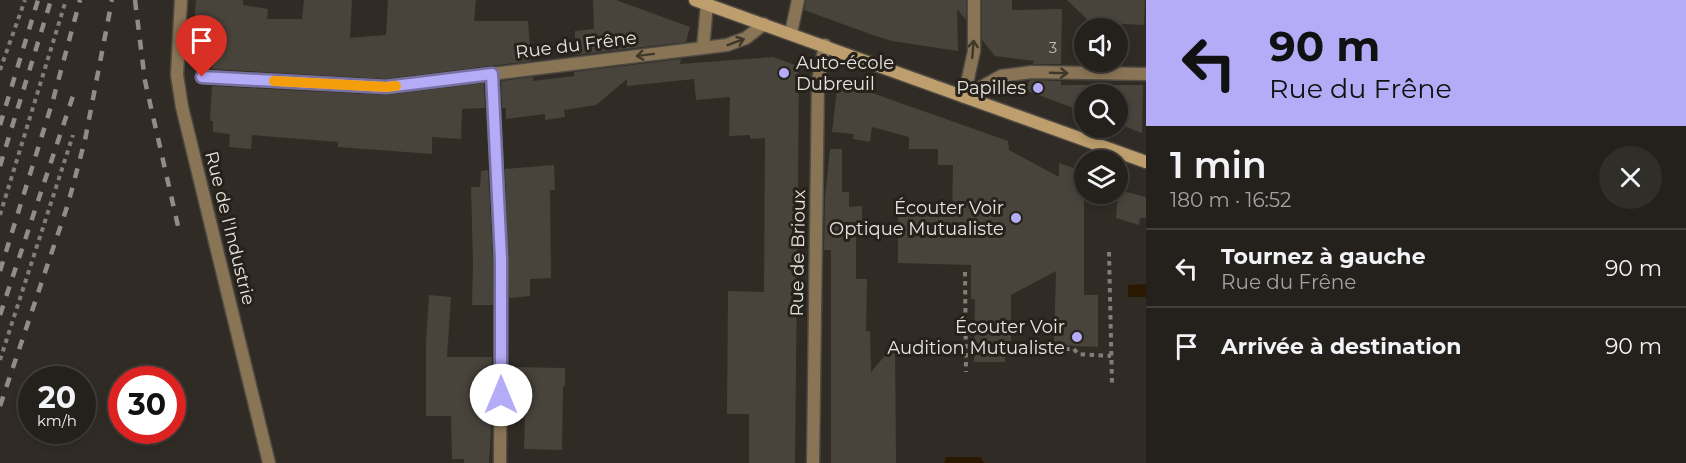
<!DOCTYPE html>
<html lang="fr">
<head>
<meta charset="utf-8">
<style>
	:root { --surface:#24211c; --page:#302e29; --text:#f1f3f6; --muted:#a3a3a3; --line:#413e3b }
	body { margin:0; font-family:Montserrat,sans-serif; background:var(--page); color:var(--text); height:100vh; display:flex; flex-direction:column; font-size:22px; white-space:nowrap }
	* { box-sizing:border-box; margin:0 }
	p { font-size:20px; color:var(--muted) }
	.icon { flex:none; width:33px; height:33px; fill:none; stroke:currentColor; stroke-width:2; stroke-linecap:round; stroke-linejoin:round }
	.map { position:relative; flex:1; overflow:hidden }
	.sheet { display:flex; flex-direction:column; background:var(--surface); width:540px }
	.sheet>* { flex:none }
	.top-card { background:#b5acf8; color:#111; overflow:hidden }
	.fabs { position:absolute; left:1074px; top:18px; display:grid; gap:12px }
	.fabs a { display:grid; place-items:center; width:54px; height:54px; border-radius:50%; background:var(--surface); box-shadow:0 3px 9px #0003,0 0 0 2px var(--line); font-size:30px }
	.speed { position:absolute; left:18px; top:366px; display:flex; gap:12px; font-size:30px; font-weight:700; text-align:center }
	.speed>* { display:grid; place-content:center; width:78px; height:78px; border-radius:50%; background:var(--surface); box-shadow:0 3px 9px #0003,0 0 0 2px var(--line); line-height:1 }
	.speed small { font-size:15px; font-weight:400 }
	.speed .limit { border:9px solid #d22; background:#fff; color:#111 }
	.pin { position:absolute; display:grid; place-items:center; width:51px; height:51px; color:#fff; margin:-62px -26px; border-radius:50% 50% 50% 0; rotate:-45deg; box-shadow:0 0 6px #0007 }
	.pin .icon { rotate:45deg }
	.me { position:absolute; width:66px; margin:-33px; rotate:0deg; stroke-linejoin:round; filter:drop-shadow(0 0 4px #0008) }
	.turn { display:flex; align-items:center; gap:21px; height:126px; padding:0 24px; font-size:27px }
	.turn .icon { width:78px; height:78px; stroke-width:2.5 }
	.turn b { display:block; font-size:42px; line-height:51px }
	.round { display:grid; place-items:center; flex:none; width:63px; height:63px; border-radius:32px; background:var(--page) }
	.summary { display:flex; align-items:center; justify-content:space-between; height:102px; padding:0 24px }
	h1 { font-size:36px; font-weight:600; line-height:45px }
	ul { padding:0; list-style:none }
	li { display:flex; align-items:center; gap:18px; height:78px; padding:0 24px; border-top:2px solid var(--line) }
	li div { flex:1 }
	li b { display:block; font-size:22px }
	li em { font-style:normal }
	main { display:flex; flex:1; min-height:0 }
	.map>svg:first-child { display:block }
</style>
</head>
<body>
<main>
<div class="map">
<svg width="1146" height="463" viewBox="0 0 1146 463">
	<rect width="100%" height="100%" fill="#302c25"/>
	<path fill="#2a1900" d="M1146,284V297H1128V285Z
		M946,457H981L984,463H944Z"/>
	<path fill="#48443c" d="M196,0H243V5L268,9L267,19H302L304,0H352L350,38L386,35L388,0H476L474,21H528L531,61L386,79L212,69L213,65L191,63Z
		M593,0H616L690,27L686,42L575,55V31L594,29Z
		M806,0H966V20L957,9L958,51L892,41L870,34L804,10Z
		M982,0H1012V10L1062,9L1061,64H1033L1034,61L995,56L982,40Z
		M1067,0H1145L1144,25L1090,22Z
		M773,57L795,65L799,75L795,463H749V414H727L728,291L764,292L765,138L750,139V135L729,136L730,97L696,100L694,79L627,86V79L596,105L564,110L565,117L545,120V114L506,119V108H502L501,81L533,77V81L574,76V72L681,59L680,64Z
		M1032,80L1061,81V85H1143L1142,133L1118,124V94H1084V112L1017,87L1027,86L1029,81Z
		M838,81L1008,141L1009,150L1059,177V163L1084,172V295H1098V347L1054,345L1056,271L1011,295V346H1005V362H974L975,299H971V265L898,263V216L952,217L953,165H938V149H909V137L872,127L870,142L853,139L854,134L832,132Z
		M484,83L485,108L462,109L461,139L432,137V154L338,147V142L252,135L251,149L229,147L230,134L213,132V121H210L212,86L386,95Z
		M830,149H842V192H849V207L862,206V226H856V279H867L866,331H870L871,372L895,344L896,463H831V250H824L825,197Z
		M554,165L555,190H550L551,278L530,279V296L509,298L505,169Z
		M488,170L493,259V305H472L473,264L471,187H480L481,171Z
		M1118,190L1146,197V218H1140L1139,225L1116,218Z
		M429,295L451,297L447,357H492V413L489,463H464V459H452L451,416H426V342Z
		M509,367L565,368V386H563L562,450L524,449L525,415L508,414Z"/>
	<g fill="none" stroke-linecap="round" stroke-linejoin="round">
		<defs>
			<path id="minor" d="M181,0L177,75L182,107L269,463
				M791,33L798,0
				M703,48L707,4
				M492,74L501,259L500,463
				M202,77L386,87L727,45L746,38L764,24
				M964,97L1001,76L1032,72L1146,74
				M964,97L974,51V0
				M813,463L818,81L825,45"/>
			<path id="secondary" d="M695,0L1146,162"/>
		</defs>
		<use href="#minor" stroke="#4d4943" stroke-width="15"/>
		<use href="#secondary" stroke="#4d4943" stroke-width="15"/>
		<path stroke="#817d77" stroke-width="4" stroke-dasharray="4.5 4.5" stroke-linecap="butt" d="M0,70L25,0
			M0,215L66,0
			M1109,252L1112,384
			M965,272L966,372
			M1038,349H1074L1078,354L1111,356
			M0,360L73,135"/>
		<use href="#minor" stroke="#897556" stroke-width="12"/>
		<use href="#secondary" stroke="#bd9e6c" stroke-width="12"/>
		<path stroke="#908d87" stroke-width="4.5" stroke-dasharray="10 10" stroke-linecap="butt" d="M135,0L145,81L178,226
			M0,125L38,0
			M0,166L51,0
			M0,271L53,100L80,0
			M0,315L74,93
			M0,406L68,204L85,140L112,0"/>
	</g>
	<defs><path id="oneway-shaft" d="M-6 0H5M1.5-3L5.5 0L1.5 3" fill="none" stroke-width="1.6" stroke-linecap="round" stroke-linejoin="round" transform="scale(1.5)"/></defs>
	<g stroke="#3f372a">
		<use href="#oneway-shaft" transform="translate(736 42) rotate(-21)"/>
		<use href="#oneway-shaft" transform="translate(973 49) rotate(-85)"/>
		<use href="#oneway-shaft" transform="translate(645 55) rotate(173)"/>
		<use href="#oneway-shaft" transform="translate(1059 73) rotate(2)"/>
	</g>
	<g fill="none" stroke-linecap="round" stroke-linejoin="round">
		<defs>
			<path id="route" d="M202,77L386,87L492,74L501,259V395"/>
		</defs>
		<use href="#route" stroke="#7670a1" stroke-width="15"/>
		<use href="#route" stroke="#b5acf8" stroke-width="10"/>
		<path stroke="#f59e0b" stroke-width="10" d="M274,81L386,87L396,86"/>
	</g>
	<g fill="#b5acf8" stroke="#26221b" stroke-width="2">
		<circle cx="784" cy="73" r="6"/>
		<circle cx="1038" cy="88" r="6"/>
		<circle cx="1016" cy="218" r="6"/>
		<circle cx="1077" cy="337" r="6"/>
	</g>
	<g text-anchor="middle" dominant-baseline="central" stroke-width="6" stroke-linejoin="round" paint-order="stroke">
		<g font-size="15" fill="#bfbcb6">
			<text x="1053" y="47">3</text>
		</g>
		<g font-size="18" fill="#e7e4df" stroke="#26221b">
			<text transform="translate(576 45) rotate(-7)">Rue du Frêne</text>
			<text transform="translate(230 228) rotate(76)">Rue de l'Industrie</text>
			<text transform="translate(798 253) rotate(-89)">Rue de Brioux</text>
		</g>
		<g font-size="18" fill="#e7e4df" stroke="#26221b" text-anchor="end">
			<text x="796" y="63" text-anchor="start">Auto-école<tspan x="796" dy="21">Dubreuil</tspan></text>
			<text x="1026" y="88">Papilles</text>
			<text x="1004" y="208">Écouter Voir<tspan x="1004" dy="21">Optique Mutualiste</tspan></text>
			<text x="1065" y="327">Écouter Voir<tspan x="1065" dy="21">Audition Mutualiste</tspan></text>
		</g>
	</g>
</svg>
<div class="fabs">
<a><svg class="icon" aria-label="sound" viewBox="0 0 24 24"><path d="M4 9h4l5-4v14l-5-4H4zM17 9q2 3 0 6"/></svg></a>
<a><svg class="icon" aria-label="search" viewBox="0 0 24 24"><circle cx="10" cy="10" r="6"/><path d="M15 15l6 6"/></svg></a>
<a><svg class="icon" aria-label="layers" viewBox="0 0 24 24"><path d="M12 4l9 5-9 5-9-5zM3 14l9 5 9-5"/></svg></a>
</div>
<div class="speed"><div>20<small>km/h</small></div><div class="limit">30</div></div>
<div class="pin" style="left:202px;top:77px;background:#d93025"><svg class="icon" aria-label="arrive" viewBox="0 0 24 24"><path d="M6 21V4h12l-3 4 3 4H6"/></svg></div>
<svg class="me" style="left:501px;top:395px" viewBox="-20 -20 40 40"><circle r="19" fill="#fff"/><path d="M0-13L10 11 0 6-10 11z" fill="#b5acf8"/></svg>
</div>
<section class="sheet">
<div class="top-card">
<div class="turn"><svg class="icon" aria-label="left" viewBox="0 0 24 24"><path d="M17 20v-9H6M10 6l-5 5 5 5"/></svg><div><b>90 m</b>Rue du Frêne</div></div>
</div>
<div class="summary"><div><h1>1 min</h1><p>180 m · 16:52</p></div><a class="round"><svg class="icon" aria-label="close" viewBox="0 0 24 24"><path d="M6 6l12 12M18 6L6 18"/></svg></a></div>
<ul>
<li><svg class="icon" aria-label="left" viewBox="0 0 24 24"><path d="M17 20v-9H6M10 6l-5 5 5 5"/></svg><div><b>Tournez à gauche</b><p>Rue du Frêne</p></div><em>90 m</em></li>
<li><svg class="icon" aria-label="arrive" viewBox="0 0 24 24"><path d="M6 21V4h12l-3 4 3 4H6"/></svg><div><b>Arrivée à destination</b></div><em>90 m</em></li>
</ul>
</section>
</main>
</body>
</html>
